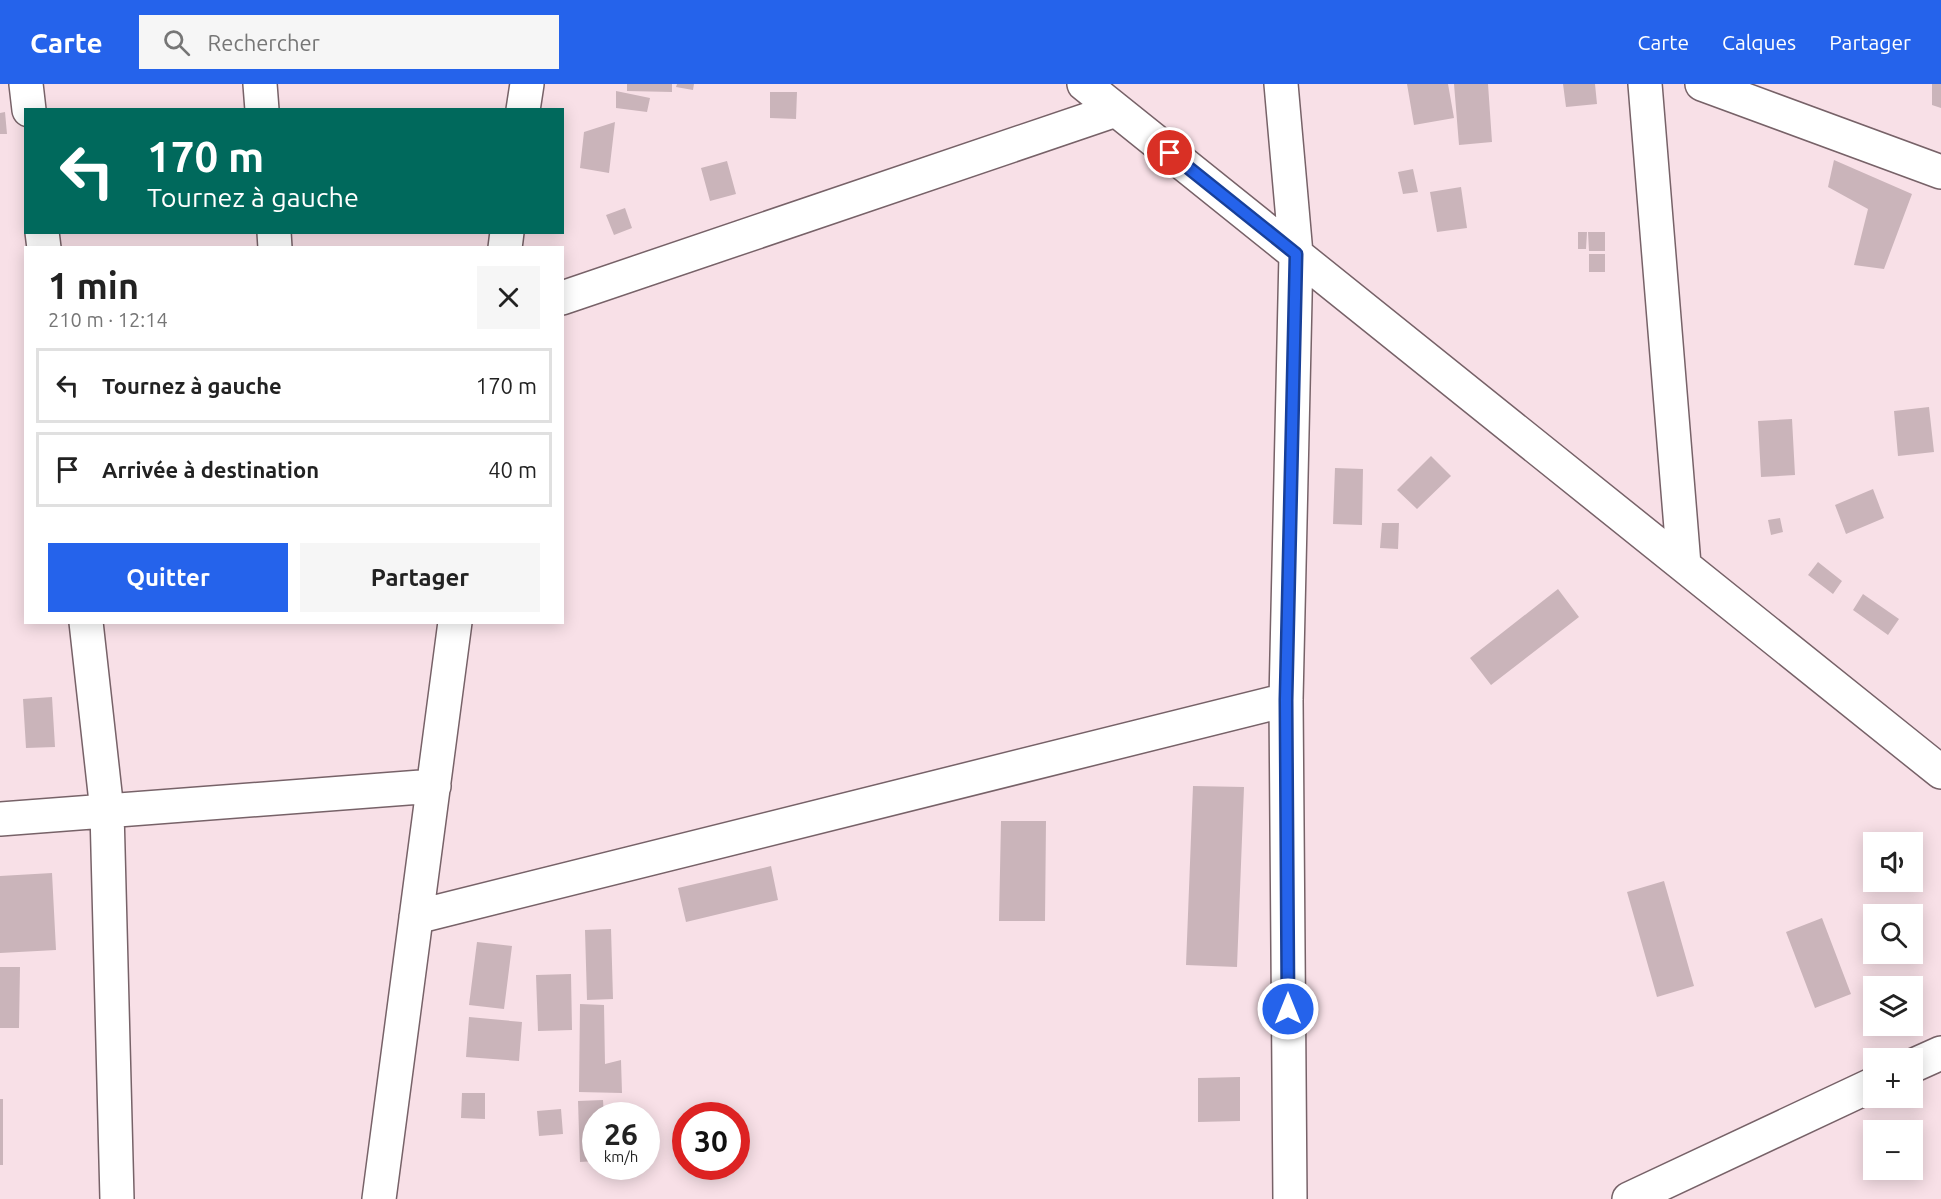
<!DOCTYPE html>
<html lang="fr">
<head>
<meta charset="utf-8">
<style>
	:root { --surface:#fff; --page:#f6f6f6; --text:#222; --muted:#767676; --line:#e0e0e0; --accent:#2563eb }
	body { margin:0; font-family:Ubuntu,sans-serif; background:var(--page); color:var(--text); height:100vh; display:flex; flex-direction:column; font-size:22px; white-space:nowrap }
	* { box-sizing:border-box; margin:0 }
	p { font-size:20px; color:var(--muted) }
	.icon { flex:none; width:33px; height:33px; fill:none; stroke:currentColor; stroke-width:2; stroke-linecap:round; stroke-linejoin:round }
	.map { position:relative; flex:1; overflow:hidden }
	.drawer { position:absolute; left:24px; top:162px; width:540px; height:378px; display:flex; flex-direction:column; background:var(--surface); border-radius:0px; box-shadow:0 3px 15px #0003 }
	.drawer>* { flex:none }
	.top-card { position:absolute; left:24px; top:24px; width:540px; height:126px; border-radius:0px; box-shadow:0 3px 15px #0003; background:#00695c; color:#fff; overflow:hidden }
	.controls { position:absolute; left:1863px; top:748px; display:grid; gap:12px }
	.controls a { display:grid; place-items:center; width:60px; height:60px; border-radius:0px; background:var(--surface); box-shadow:0 3px 15px #0003; font-size:30px }
	.speed { position:absolute; left:582px; top:1018px; display:flex; gap:12px; font-size:30px; font-weight:700; text-align:center }
	.speed>* { display:grid; place-content:center; width:78px; height:78px; border-radius:50%; background:var(--surface); box-shadow:0 3px 15px #0003; line-height:1 }
	.speed small { font-size:15px; font-weight:400 }
	.speed .limit { border:9px solid #d22; background:#fff; color:#111 }
	.pin { position:absolute; display:grid; place-items:center; width:51px; height:51px; color:#fff; margin:-26px; border:3px solid #fff; border-radius:50%; box-shadow:0 2px 6px #0007 }
	.me { position:absolute; width:66px; margin:-33px; rotate:0deg; stroke-linejoin:round; filter:drop-shadow(0 0 4px #0008) }
	.turn { display:flex; align-items:center; gap:21px; height:126px; padding:0 24px; font-size:27px }
	.turn .icon { width:78px; height:78px; stroke-width:2.5 }
	.turn b { display:block; font-size:42px; line-height:51px }
	.round { display:grid; place-items:center; flex:none; width:63px; height:63px; border-radius:0px; background:var(--page) }
	.overview { display:flex; align-items:center; justify-content:space-between; height:102px; padding:0 24px }
	h1 { font-size:36px; font-weight:700; line-height:45px }
	.action { display:flex; gap:12px; margin-top:auto; padding:12px 24px }
	.action a { flex:1; height:69px; border-radius:0px; background:var(--accent); color:#fff; font-size:24px; font-weight:700; line-height:69px; text-align:center }
	.action a+a { background:var(--page); color:var(--text) }
	ul { padding:0; list-style:none }
	li { display:flex; align-items:center; gap:18px; height:75px; margin:0 12px 9px; padding:0 12px; border:3px solid var(--line); border-radius:0px }
	li div { flex:1 }
	li b { display:block; font-size:22px }
	li em { font-style:normal }
	header { display:flex; align-items:center; gap:36px; box-sizing:border-box; height:84px; padding:0 30px; background:var(--accent); color:#fff }
	header strong { font-size:28px }
	nav { display:flex; gap:33px; margin-inline-start:auto; font-size:21px }
	.search { width:420px; height:54px; background:var(--page); display:flex; align-items:center; gap:15px; box-sizing:border-box; padding:0 21px; border-radius:0px; color:var(--muted); font-size:22px }
	.map>svg:first-child { display:block }
</style>
</head>
<body>
<header>
<strong>Carte</strong>
<div class="search"><svg class="icon" aria-label="search" viewBox="0 0 24 24"><circle cx="10" cy="10" r="6"/><path d="M15 15l6 6"/></svg>Rechercher</div>
<nav><a>Carte</a><a>Calques</a><a>Partager</a></nav>
</header>
<div class="map">
<svg width="1941" height="1115" viewBox="0 0 1941 1115">
	<rect width="100%" height="100%" fill="#f8e0e7"/>
	<path fill="#cab4ba" d="M627,0H672V8L627,7Z
		M677,0H694L693,6L676,3Z
		M1407,0H1448L1454,34L1414,41Z
		M1454,0H1488L1492,58L1459,61Z
		M1563,0H1595L1597,20L1566,23Z
		M1932,0H1941V24L1932,21Z
		M616,7L650,14L647,28L616,24Z
		M770,8H797L796,35L770,34Z
		M5,28L7,50H0V29Z
		M615,38L609,89L580,84L584,48Z
		M1834,76L1912,110L1884,185L1854,181L1868,125L1828,103Z
		M727,77L736,110L710,117L701,84Z
		M1413,85L1418,108L1403,110L1398,88Z
		M1461,103L1467,144L1437,148L1430,108Z
		M625,124L632,144L614,151L606,131Z
		M1578,148H1587L1586,165H1578Z
		M1588,148H1605V167H1589Z
		M1589,170H1605V188H1589Z
		M1929,323L1934,368L1898,372L1894,327Z
		M1792,335L1795,391L1761,393L1758,337Z
		M1431,372L1451,392L1417,425L1397,406Z
		M1335,384L1363,385L1362,441L1333,440Z
		M1873,405L1884,434L1846,450L1835,421Z
		M1780,434L1783,448L1771,451L1768,436Z
		M1382,439H1399L1398,465L1380,464Z
		M1818,478L1842,497L1833,510L1808,491Z
		M1558,505L1579,533L1491,601L1470,574Z
		M1863,510L1899,535L1888,551L1853,526Z
		M52,613L55,663L26,664L23,615Z
		M1193,702L1244,703L1237,883L1186,881Z
		M1001,737H1046L1045,837H999Z
		M771,782L778,816L686,838L678,804Z
		M52,789L56,866L0,869V792Z
		M1664,797L1694,902L1657,913L1627,808Z
		M1822,834L1851,910L1815,924L1786,848Z
		M611,845L613,915L587,916L585,846Z
		M477,858L512,862L504,925L469,921Z
		M0,883H20L19,944H0Z
		M571,890L572,946L538,947L536,891Z
		M580,920L604,921L605,980L621,976L622,1009L579,1008Z
		M469,933L522,938L519,977L466,973Z
		M1240,993V1037L1198,1038V994Z
		M462,1009H485V1035L461,1034Z
		M0,1015H3V1081H0Z
		M603,1016L604,1032H596V1077L580,1078L578,1017Z
		M561,1025L563,1050L539,1052L537,1027Z"/>
	<g fill="none" stroke-linecap="round" stroke-linejoin="round">
		<defs>
			<path id="minor" d="M26,0L29,26
				M260,0L262,26
				M1084,0L1941,688
				M1281,0L1296,170L1286,616L1290,1115
				M1645,0L1684,481
				M1702,0L1941,88
				M523,26L527,0
				M42,148L44,164
				M274,148L275,164
				M505,164L507,148
				M562,214L1116,26
				M86,538L107,727L117,1115
				M0,735L434,702
				M416,833L1286,616
				M1912,982L1941,969
				M379,1115L455,538
				M1629,1115L1874,1000"/>
		</defs>
		<use href="#minor" stroke="#776268" stroke-width="36"/>
		<use href="#minor" stroke="#fff" stroke-width="33"/>
	</g>
	<g fill="none" stroke-linecap="round" stroke-linejoin="round">
		<defs>
			<path id="route" d="M1170,69L1296,170L1286,616L1288,925"/>
		</defs>
		<use href="#route" stroke="#184099" stroke-width="15"/>
		<use href="#route" stroke="#2563eb" stroke-width="10"/>
	</g>
</svg>
<div class="controls">
<a><svg class="icon" aria-label="sound" viewBox="0 0 24 24"><path d="M4 9h4l5-4v14l-5-4H4zM17 9q2 3 0 6"/></svg></a>
<a><svg class="icon" aria-label="search" viewBox="0 0 24 24"><circle cx="10" cy="10" r="6"/><path d="M15 15l6 6"/></svg></a>
<a><svg class="icon" aria-label="layers" viewBox="0 0 24 24"><path d="M12 4l9 5-9 5-9-5zM3 14l9 5 9-5"/></svg></a>
<a>+</a>
<a>−</a>
</div>
<div class="speed"><div>26<small>km/h</small></div><div class="limit">30</div></div>
<div class="pin" style="left:1170px;top:69px;background:#d93025"><svg class="icon" aria-label="arrive" viewBox="0 0 24 24"><path d="M6 21V4h12l-3 4 3 4H6"/></svg></div>
<svg class="me" style="left:1288px;top:925px" viewBox="-20 -20 40 40"><circle r="17" fill="#2563eb" stroke="#fff" stroke-width="3"/><path d="M0-11L8 9 0 5-8 9z" fill="#fff"/></svg>
<div class="top-card">
<div class="turn"><svg class="icon" aria-label="left" viewBox="0 0 24 24"><path d="M17 20v-9H6M10 6l-5 5 5 5"/></svg><div><b>170 m</b>Tournez à gauche</div></div>
</div>
<section class="drawer">
<div class="overview"><div><h1>1 min</h1><p>210 m · 12:14</p></div><a class="round"><svg class="icon" aria-label="close" viewBox="0 0 24 24"><path d="M6 6l12 12M18 6L6 18"/></svg></a></div>
<ul>
<li><svg class="icon" aria-label="left" viewBox="0 0 24 24"><path d="M17 20v-9H6M10 6l-5 5 5 5"/></svg><div><b>Tournez à gauche</b></div><em>170 m</em></li>
<li><svg class="icon" aria-label="arrive" viewBox="0 0 24 24"><path d="M6 21V4h12l-3 4 3 4H6"/></svg><div><b>Arrivée à destination</b></div><em>40 m</em></li>
</ul>
<div class="action"><a>Quitter</a><a>Partager</a></div>
</section>
</div>
</body>
</html>
